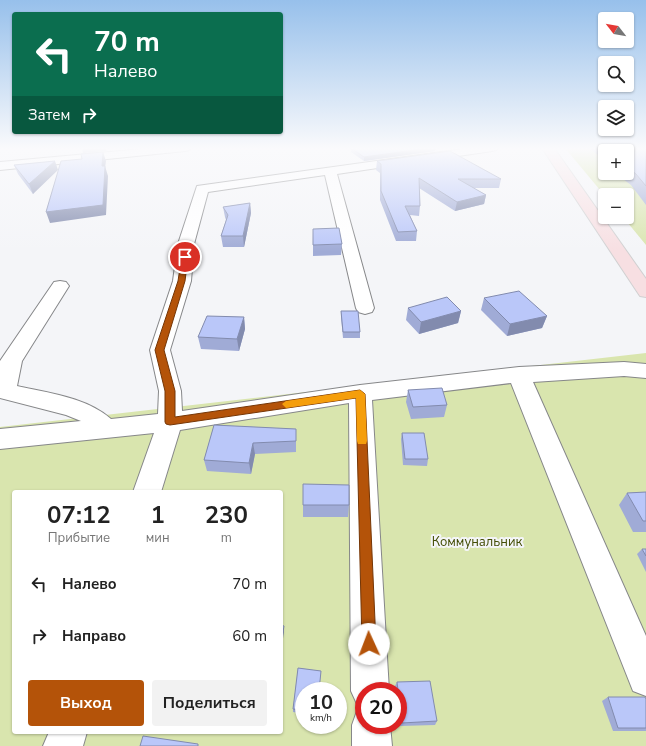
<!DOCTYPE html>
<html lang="ru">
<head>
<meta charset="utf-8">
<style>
	:root { --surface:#fff; --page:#f2f2f2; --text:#222; --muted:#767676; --accent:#b45309 }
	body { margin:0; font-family:"Nunito Sans",sans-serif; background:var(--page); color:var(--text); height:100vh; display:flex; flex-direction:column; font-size:15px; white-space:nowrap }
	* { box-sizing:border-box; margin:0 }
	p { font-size:13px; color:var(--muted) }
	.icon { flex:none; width:22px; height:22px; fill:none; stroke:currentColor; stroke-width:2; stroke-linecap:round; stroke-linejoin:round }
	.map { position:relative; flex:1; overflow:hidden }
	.drawer { position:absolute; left:12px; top:490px; width:271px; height:244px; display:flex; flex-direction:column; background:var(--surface); border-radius:4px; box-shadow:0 1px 3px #0004 }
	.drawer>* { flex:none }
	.hud { position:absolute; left:12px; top:12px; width:271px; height:122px; border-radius:4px; box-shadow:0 1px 3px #0004; background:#0b6e4f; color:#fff; overflow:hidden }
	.needle { width:26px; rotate:301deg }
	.fabs { position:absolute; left:598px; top:12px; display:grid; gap:8px }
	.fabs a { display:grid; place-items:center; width:36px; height:36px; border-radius:4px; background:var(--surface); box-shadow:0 1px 3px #0004; font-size:20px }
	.speed { position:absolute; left:295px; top:682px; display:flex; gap:8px; font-size:20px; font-weight:700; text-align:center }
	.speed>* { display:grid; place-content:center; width:52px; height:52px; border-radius:50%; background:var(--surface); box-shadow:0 1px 3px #0004; line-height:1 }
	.speed small { font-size:10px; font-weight:400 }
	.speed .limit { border:6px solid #d22; background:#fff; color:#111 }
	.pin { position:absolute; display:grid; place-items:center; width:34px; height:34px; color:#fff; margin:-17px; border:2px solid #fff; border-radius:50%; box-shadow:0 1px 4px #0007 }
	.me { position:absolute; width:44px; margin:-22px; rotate:358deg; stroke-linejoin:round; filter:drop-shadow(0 0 3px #0008) }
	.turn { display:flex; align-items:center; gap:14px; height:84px; padding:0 16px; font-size:18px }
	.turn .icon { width:52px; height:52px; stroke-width:2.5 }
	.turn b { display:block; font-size:28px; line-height:34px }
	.then { display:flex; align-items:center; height:38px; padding:0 16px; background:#0003; gap:8px; font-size:15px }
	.eta { display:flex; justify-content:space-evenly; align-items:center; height:68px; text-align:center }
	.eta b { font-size:24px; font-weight:700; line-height:28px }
	.cta { display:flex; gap:8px; margin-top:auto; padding:8px 16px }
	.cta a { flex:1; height:46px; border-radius:4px; background:var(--accent); color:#fff; font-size:16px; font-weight:700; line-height:46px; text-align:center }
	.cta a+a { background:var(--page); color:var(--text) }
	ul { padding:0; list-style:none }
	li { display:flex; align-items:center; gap:12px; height:52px; padding:0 16px }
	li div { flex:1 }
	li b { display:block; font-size:15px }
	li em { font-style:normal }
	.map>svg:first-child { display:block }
</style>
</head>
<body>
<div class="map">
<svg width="646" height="746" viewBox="0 0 646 746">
	<rect width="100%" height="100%" fill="#f4f5f8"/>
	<path fill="#d9e5ae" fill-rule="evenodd" d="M565,148H646V245L623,217H627V195L605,196ZM605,151H627V173H605Z
		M646,353V746H0V427ZM14,492H281V732H14ZM304,691H338V725H304ZM364,691H398V725H364Z"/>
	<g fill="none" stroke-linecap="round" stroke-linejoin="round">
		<defs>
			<path id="minor" d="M153,148H191L189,150L185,151L0,170V162Z
				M470,148H498L496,150L492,151L337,174L374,308L372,312L365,314L358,312L356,308L325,175L208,192L194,244L191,281L170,350L181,391L182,411L360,385L519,367L624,362L646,364V378L624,376L533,382L646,636V696L633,691L511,383L372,400L389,691H364V707L357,704L351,691L349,403L180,430L161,492H133L154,433L0,449V429L81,421L66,415L0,398V361L54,282L60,281L66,282L69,286L22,361L17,386C48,393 86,397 111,419L158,414L159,391L150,350L173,281L178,244L197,186Z
				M364,709V725H390L392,746H352V725L357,711Z
				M49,732H87L83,746H43Z"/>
			<path id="major" d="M542,148H554L646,279V297L640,296Z"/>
		</defs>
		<use href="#minor" stroke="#868789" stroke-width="2"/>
		<use href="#major" stroke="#d0d0d1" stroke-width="2"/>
		<use href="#minor" fill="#fff" fill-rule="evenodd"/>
		<use href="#major" fill="#f7dfe2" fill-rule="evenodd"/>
	</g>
	<path fill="#a0abd6" d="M351,148L435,151L364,161L351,152Z
		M589,148H646V205L631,185L615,173H627V151H605V165L600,162L602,158Z
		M55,161L33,194L18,174L14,165Z
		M377,161L501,179L499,188H474L486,195L484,204L455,211L419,188L420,206L419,216L410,215L417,231L416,241H396L380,200V173L376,170Z
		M250,203L251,213L244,247H223L221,236L226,220L225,217L223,207Z
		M342,244L341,255L313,256V245Z
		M484,298L547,316L542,328L507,336L481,310Z
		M408,308L461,311L458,323L419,334L406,320Z
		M341,311L360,332V338H343L341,317Z
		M244,317L245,329L239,351L201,349L198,337Z
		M408,390L447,405L444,417L411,419L406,402Z
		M214,425L296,429V452L255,454L251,474L207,471L204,460Z
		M402,433L428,459L427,466L403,465L401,439Z
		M646,492V532H633L619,505L627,493Z
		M303,505H349L348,517H303Z
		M642,549H646V572L637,554Z
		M298,668L321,671L319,691H304V714L293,712V709Z
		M397,682L437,721L435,725L400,726L398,707V691H396L395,686Z
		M608,697L646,699V731H613L602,701Z"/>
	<path fill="#828bae" d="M82,148H107L106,151L83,153Z
		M429,148H436L435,151L364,161V157Z
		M103,152L106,161L105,168V166L108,176L106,215L50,223L46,212Z
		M55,161L58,170L33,194L29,184Z
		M486,195L484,204L455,211L457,202Z
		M250,203L251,213L244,247L243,236Z
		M461,311L458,323L419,334L421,322Z
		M547,316L542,328L507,336L510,324Z
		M244,317L245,329L239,351L237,339Z
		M253,443L255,454L251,474L249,463Z
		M284,626V631L281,654V644Z"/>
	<path fill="#bac7f9" stroke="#828bae" d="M351,148H429L364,157Z
		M606,148H646V186L636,174L627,167V151H604H610Z
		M450,151L501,179H458L486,195L457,202L419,178L420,206H405L417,231L398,232L381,191V164L377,161Z
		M103,152L102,166H105L103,205L46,212L61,161L82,159L81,154Z
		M55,161L29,184L14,165Z
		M250,203L243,236H221L228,215L223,207Z
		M339,228L342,244L313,245V229Z
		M519,291L547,316L510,324L484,298Z
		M447,297L461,311L421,322L408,308Z
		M341,311H358L360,332H343Z
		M207,316L244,317L237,339L198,337Z
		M442,388L447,405L413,407L408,390Z
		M214,425L296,429V441L253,443L249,463L204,460Z
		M402,433H424L428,459H405Z
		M303,484L349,485V505H303Z
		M646,492V521H643L627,493Z
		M642,549H646V556Z
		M281,625L284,626L281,644Z
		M298,668L321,671L319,691H304V710L293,709Z
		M430,681L437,721L402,723L397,682Z
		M608,697H645L646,699V728H618Z
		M143,736L198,744V746H140Z"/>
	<linearGradient id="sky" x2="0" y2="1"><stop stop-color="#97c0eb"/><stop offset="0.59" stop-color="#fafafc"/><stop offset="1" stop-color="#fafafc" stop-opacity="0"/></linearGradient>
	<rect width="646" height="252" fill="url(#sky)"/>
	<path fill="#b45309" stroke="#753606" d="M182,255L188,257L185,281L164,350L175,391V417L360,390L365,394L376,644L374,649L369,651L364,649L362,644L356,398L170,425L166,424L165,422V391L155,350L178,281Z"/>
	<path fill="#f59e0b" d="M360,390L365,394L367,441L366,444H358L357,441L356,398L286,408L282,404L286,401Z"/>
	<g text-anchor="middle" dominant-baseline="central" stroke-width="4" stroke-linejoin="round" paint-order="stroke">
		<g font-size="13" fill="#434d05" stroke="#f4f5f8">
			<text x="477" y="542">Коммунальник</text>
		</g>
	</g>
</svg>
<div class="fabs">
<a><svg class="needle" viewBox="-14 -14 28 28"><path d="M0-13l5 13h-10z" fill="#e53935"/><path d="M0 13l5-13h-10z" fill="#767676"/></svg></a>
<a><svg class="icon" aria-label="search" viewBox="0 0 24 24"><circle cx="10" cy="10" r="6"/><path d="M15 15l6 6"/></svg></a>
<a><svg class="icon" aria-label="layers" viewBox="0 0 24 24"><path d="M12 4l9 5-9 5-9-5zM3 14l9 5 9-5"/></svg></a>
<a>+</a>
<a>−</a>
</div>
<div class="speed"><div>10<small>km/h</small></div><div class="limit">20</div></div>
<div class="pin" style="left:185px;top:257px;background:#d93025"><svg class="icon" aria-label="arrive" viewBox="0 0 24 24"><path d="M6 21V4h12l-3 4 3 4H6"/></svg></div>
<svg class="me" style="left:369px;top:644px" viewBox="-20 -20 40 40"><circle r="19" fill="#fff"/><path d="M0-13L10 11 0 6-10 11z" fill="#b45309"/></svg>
<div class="hud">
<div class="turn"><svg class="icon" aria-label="left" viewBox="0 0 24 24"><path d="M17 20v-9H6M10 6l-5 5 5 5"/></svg><div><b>70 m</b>Налево</div></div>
<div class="then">Затем<svg class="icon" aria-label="right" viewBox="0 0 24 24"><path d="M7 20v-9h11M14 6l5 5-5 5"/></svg></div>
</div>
<section class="drawer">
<div class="eta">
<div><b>07:12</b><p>Прибытие</p></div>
<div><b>1</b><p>мин</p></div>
<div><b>230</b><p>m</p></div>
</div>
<ul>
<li><svg class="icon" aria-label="left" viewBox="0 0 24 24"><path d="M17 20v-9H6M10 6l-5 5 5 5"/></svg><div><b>Налево</b></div><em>70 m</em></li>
<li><svg class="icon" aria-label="right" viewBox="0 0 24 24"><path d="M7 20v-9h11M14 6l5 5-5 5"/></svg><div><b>Направо</b></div><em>60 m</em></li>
</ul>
<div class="cta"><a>Выход</a><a>Поделиться</a></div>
</section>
</div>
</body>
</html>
